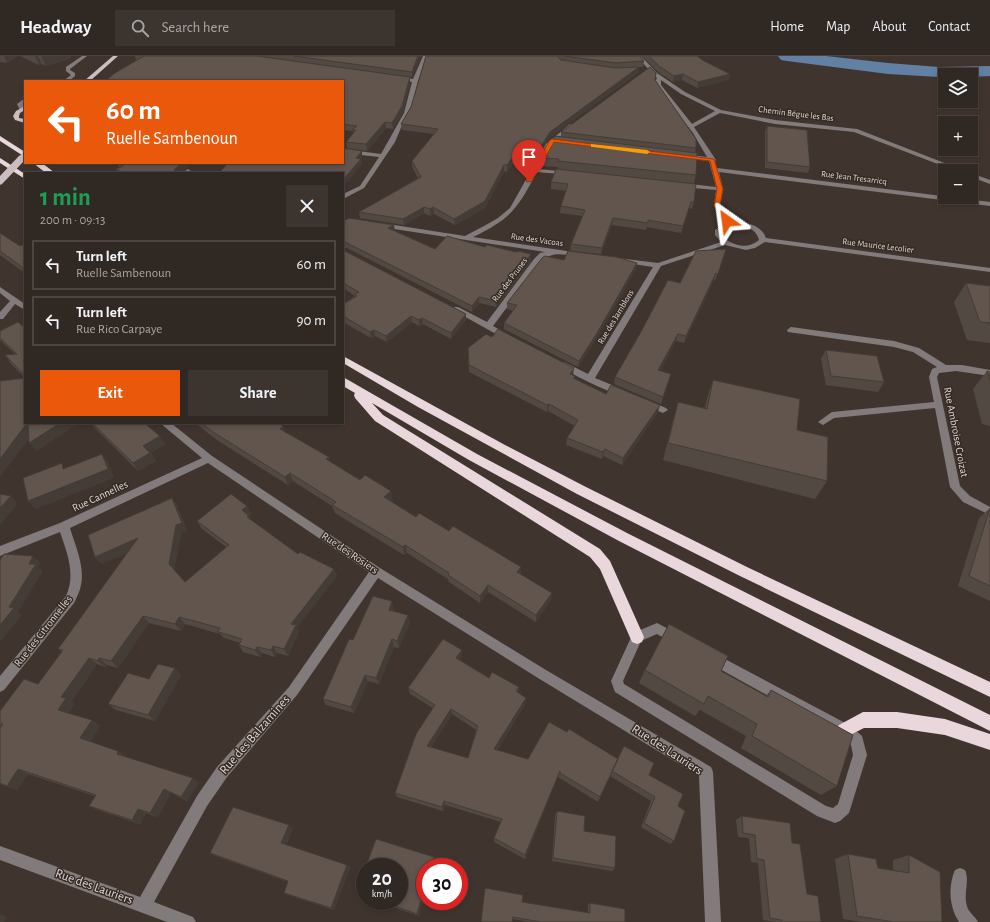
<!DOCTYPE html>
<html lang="en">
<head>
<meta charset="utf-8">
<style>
	:root { --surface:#302822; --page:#3c342f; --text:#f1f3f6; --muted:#a8a6a5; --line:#4b4440; --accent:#ea580c }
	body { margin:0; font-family:"Alegreya Sans",sans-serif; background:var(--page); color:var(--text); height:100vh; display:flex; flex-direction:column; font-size:15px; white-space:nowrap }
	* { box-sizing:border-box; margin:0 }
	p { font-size:13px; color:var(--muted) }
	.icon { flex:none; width:22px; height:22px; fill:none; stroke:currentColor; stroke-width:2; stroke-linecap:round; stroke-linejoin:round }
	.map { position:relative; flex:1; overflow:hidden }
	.side { position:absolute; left:24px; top:116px; width:320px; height:252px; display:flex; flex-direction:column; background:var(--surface); border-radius:0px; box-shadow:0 2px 6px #0003,0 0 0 1px var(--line) }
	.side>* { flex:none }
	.hud { position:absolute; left:24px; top:24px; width:320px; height:84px; border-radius:0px; box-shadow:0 2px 6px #0003,0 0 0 1px var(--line); background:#ea580c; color:#fff; overflow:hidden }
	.tools { position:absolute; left:938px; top:12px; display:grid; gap:8px }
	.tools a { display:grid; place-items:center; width:40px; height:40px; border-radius:0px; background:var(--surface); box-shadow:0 2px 6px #0003,0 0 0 1px var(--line); font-size:20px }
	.speed { position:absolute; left:356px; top:802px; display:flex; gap:8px; font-size:20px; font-weight:700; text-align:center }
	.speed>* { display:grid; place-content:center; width:52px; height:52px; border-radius:50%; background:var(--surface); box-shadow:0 2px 6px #0003,0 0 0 1px var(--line); line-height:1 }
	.speed small { font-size:10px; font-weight:400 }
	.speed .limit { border:6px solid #d22; background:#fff; color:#111 }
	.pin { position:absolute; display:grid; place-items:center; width:34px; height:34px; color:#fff; margin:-41px -17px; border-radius:50% 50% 50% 0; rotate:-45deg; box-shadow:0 0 4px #0007 }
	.pin .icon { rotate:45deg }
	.me { position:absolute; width:44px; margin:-22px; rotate:329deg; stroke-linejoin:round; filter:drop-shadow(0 0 3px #0008) }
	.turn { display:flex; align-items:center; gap:14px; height:84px; padding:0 16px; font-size:18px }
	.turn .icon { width:52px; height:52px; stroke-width:2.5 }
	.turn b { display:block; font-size:28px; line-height:34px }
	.round { display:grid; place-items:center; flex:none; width:42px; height:42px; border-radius:0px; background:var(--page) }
	.head { display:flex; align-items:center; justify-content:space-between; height:68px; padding:0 16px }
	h1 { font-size:24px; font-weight:700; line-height:30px; color:#1e9e55 }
	.cta { display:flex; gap:8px; margin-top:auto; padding:8px 16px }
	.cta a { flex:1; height:46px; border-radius:0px; background:var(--accent); color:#fff; font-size:16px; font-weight:700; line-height:46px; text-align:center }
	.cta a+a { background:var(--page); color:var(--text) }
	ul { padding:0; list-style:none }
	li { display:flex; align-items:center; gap:12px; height:50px; margin:0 8px 6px; padding:0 8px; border:2px solid var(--line); border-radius:0px }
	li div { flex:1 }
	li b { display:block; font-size:15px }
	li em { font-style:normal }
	header { display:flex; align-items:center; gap:24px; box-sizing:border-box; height:56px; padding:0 20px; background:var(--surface); border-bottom:1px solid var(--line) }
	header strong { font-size:19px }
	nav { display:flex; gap:22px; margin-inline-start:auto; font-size:14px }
	.search { width:280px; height:36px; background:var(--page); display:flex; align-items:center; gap:10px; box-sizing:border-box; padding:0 14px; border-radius:0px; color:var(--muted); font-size:15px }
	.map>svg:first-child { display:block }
</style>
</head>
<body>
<header>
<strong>Headway</strong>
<div class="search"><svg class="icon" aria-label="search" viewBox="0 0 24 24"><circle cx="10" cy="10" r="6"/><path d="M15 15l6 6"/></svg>Search here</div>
<nav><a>Home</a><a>Map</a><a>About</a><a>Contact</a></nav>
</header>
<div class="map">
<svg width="990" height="866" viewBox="0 0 990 866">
	<rect width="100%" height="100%" fill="#40352e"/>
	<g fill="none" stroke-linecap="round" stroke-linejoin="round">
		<path fill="#627fa4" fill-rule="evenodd" d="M778,0H826L888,7L939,11L990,10V20L971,21V19H945V21H939L888,18L787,5L781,4Z"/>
		<path fill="#827b7c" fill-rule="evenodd" d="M82,0H87L70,13V14L75,17V20L69,25H63L71,19L66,15V11Z
			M423,0H427L418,25L410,57L403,67L395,86L364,132L343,143V138L360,130L379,101L343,97V93L381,98L404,57L412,26L394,23L397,21L413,23Z
			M636,0H641L657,17L685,36L721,54L775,64L857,73L965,115H956L854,76L775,68L720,57L694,71L716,104L715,105L717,112L990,146V150L719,116L723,133L720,150L732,166C745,166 761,168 766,182L990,212V216L765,186L755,192L746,194L725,189L661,210L595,322L624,334L625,336L624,338C614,341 569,316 558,310L557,308L558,306H564L588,318L653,211L620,206L616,204L617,202L658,207L721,186L715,179V174L726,167L714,150L716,134L682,131L679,129L682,127L716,131L709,105L683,102L680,100L683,98L707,101L693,77L656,29L655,26L657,22ZM661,24L681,38L715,55L692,68L661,29ZM731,170C743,170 756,171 759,184C748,194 731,190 721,179V175Z
			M25,42V47L23,48L25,53L20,54L17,48Z
			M570,68L575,69L550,90L538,113L569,116L571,117V119L537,116C517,153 512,162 473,181L580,197L584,199L580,201C564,199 552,194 540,207L493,270L512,281L511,283H505L451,253L455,251H458L487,266L534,203L540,197L545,196L381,171L378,169L381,167L465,180L484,170L498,162L510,152L546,88Z
			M188,113L194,117H187L185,115Z
			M971,117L990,124V128L971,121Z
			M0,231L25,248V254L15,248L3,263H0V256L10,245L0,237Z
			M791,271L894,285L919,292L946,309H962L990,314V320L956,315L939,317L937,321L960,430L970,440L990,451V459L963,446L950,431L935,352L834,362L823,369L818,366L832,356L934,346L929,321L932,313L937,311L913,296L894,291L788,276L787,274Z
			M647,344L666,352L668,354L663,357L644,349L643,347Z
			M160,367H171L212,400L380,512L546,614L711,711L713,716L721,866H705L699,720L538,622L378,522L297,639L227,721L207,750L154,846L193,861L196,866H167L0,804V790L140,841L197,740L217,711L289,631L369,516L208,407L70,472C75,489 85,510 81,529C80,535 77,541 74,547L4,634L0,636V620L66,540C76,518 67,497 60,476L0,500V490L60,467L202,402Z
			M657,567L849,669L862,680L867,699L849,757L840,765L835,767L817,760L615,636L611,625L633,577ZM657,578L839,679L851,689L853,699L838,748L833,752L826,750L624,628L623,625L641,585Z
			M960,812L965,814C970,825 963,838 967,850C968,856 975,860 978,866H959C949,851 948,830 955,814Z"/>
		<path fill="#cbbdc0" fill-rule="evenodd" d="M113,0H118L90,25H84Z
			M25,50V54L20,57L19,60V62L25,63V67L15,64L13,60L16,55Z"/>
		<path fill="#e9d7db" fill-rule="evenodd" d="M0,80L25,96V101L0,85Z
			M0,102L25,118V123L0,107Z
			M33,107H42L55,117H46Z
			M343,300L505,389L586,431L749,512L990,626V641L740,520L577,438L418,351L343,307Z
			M343,321L477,398L627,477L990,659V675L619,485L469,404L372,347L383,359L600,493L610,505L644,581L642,586L637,588L632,586L600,513L590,501L375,365L355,342L354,339L355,337L343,330Z
			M863,656H897L945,663L990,678V694L945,679L897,672H864L844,682L839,679L836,674L839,669Z"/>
		<path stroke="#cbbdc0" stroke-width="5.5" d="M20,104L25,98"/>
		<path stroke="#cbbdc0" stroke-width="7" d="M0,125L21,103"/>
	</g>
	<path fill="#534943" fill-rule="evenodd" d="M0,0H18L7,7L0,6Z
		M20,0H70L71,2L46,10L42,8L39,9Z
		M135,0H421L412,21L336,11L410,27L403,56L393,73L386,72L367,95L347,92L346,86L353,78V75L343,74V25L136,4Z
		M426,0H640L644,5L643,11H639L638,17L549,82L533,109L512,108L507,116L504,115L485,152L455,169L434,158L430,160L424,157L404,169L360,162L359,156L418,122L412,111V105L434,78L402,74L401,68L411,51Z
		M642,0H697L704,5L730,18L728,24L697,32L682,24L673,26L658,16Z
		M655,25L696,92L695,97L696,119L694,127V146L692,153L689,152L681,177L647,171L646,174L612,169L601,198L570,195L571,188L583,160L560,157L561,150L566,135L551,133V126L558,113V111L542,110L543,102L561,80V76Z
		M767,70L810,111L808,117L765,112V75Z
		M117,107H192L180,117H118L116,113L119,112Z
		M343,165L394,175L435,193L531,205L496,251L479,247L472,256L347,192H343Z
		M0,177L20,190L25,188V217L0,199Z
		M726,193L715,225L714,224L684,287L676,285L660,315L669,325L661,348L614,328L615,321Z
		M343,194L466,264L451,283L423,268L419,270L412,266L387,286L375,280L371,282L343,266V248L355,240L343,232Z
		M564,204L636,213L596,283L578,311L504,273V267L513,255L507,253V247Z
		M966,227L990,230V287L967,284L954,246Z
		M25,272V367H78L36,395L29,382L2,418L0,420V325L25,322L11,308L5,299L15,298L0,284V275Z
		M492,281L575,320L574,323L606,338L658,356L622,409L603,400L602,403L566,389L567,382L575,370L548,355L547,356L469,316L468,292Z
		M826,294L884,326L878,336L826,329L821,303Z
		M987,315L990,316V370L982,368L973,333Z
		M713,324L797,374L827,425L815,443L663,404L673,364L678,346L705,352L707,342Z
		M90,367H144L165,388L151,397L156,405L138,415Z
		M195,367H278L283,370L285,376L329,401L330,406L360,424L391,435L392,443L390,445L416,461L449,475L521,511V518L551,544L536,566L488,536L480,547L449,526L448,523L407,497L404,499L335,457L332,450L293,425L288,429L217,384Z
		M172,442L177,450L187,474L181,477L174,514L185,526L226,491L202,473L197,465L247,450L251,458L249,460L252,465L298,498L334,513L337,520L297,571L299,576L288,600L277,597L275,601L262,597L260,601L243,596L239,589L240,587L224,582L220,578L185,568L181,575L149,567L118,612L107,609L105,611L97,608L71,646L74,648L68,657L92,664L100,670L90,686L126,700V701L199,726L187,745L171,737L158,761L146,757L140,768L98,754L89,750L95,740L28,718L17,734L0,728V672L1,670L0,669V655L38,628L62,596L58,593L127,497L102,508L95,501Z
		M990,452V545L958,530L979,462Z
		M394,552V555L410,566L399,592L394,591L379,628L368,625L354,657L326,649L323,643L353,584Z
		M462,601L460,604L489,622L519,631L518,636L526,647L497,694L528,703L567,676L617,703L624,690L678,750L674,785L670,788L641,771L651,745L610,720L598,746L558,721V719L525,803L494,786V782L501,766L445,749L443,755L397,741L395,737L433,652L410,638L408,632ZM452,658L476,674L468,702L431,691Z
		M645,614L721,615L766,640L771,634L837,730L821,739L741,692L746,680L700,654L695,660L639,627Z
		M181,619L155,665L116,654L108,648Z
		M557,755L584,775L615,812L612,815L552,805L555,759Z
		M742,760L792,787L807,838L821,866H774L763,864L758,807L751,806L749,782L738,781L736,764Z
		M293,773L286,788L350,811L334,854L288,839L284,837L288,826L216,800L210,797Z
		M848,798L878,812L893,814V804L909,799L942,866H862L843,863L835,803Z
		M435,805L433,811H425L419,860L376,845H399V811H368L366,810Z
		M522,846L588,857V849L590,847L625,866H529L513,863L481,866Z"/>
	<path fill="#443c37" d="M4,0H18L7,7Z
		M35,0H38L42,8L39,9Z
		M44,0H70L71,2L46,10L41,1Z
		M418,0H421L412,21V16Z
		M639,11L638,17L549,82L533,109V103L550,76Z
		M683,18L682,24L673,26L674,20Z
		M730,18L728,24L697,32L698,26Z
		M410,21V27L403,56L393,73L392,67Z
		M385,66L386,72L367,95L366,88Z
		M362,95V101L361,103L362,108L343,131V124L356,102Z
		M512,102V108L507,116V109Z
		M182,107H192L180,117L174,114Z
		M504,109V115L485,152L455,169L454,163Z
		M424,151V157L404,169L403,163Z
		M433,151L434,158L430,160V153Z
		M613,162L612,169L601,198L602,192Z
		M394,169L395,175L388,172Z
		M531,198V205L496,251V245Z
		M637,207L636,213L596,283L578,311L579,305Z
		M716,217L714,224L684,287L686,280Z
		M479,241V247L472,256V250Z
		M466,258V264L451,283V277Z
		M411,260L412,266L387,286L386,280Z
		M422,262L423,268L419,270V264Z
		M374,274L375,280L371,282L370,276Z
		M678,278L676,285L657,322L658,314Z
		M574,312L573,319L570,318Z
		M549,348L548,355L547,356V349Z
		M660,349L658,356L622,409L623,402Z
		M27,367L34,375L2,418L0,420V403Z
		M60,367H78L36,395L29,387Z
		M283,370L286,378L280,373Z
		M160,380L165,388L151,397L156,405L138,415L133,407L143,390Z
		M605,393L603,400L602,403L603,396Z
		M102,398L108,406L114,422L36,453L28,445Z
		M329,401L331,409L326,403Z
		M290,417L293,425L288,429L285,421Z
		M391,435L392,443L386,449L384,441Z
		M11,440L18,448L0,469V452Z
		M172,442L177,450L187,474L181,477L174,515L169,508Z
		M247,450L251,458L246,462L242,454Z
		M249,460L253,467L247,461Z
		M138,482L144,490L102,508L95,501Z
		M405,489L407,497L404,499L403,491Z
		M33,500L41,507L38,511L43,515L18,556L22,559L0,586V569L9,551L29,508Z
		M521,511V519L517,516Z
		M334,513L337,520L297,571L299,576L288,600L284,593L291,568Z
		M488,529V536L480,547V540Z
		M552,537L551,544L536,566V559Z
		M392,545L394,552L391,561L389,554Z
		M408,559L410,566L399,592L397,585Z
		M143,560L149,567L118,612L111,605Z
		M179,561L185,568L181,575L175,568Z
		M392,583L394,591L379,628L376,622Z
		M273,590L277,597L275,601L271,594Z
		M257,591L262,597L260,601L255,594Z
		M462,594V601L457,609L456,602Z
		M89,602L97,608L71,646L74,648L66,660L58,654L61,641Z
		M99,602L107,609L105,611L98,605Z
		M175,612L181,619L155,665L148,659Z
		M365,619L368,625L354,657L351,651Z
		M526,642V647L494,698V693Z
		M451,653L452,658L428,695L427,690Z
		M92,664L100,670L89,688L80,682Z
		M118,695L126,700L124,703L117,698Z
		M18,713L28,718L17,734L7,730Z
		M560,715L558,719L525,803V799Z
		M193,722L199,726L187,745L181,741Z
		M164,733L171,737L158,761L150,757Z
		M444,745L445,749L443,755L442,751Z
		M138,753L146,757L140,768L132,764Z
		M289,769L293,773L286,790L281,787Z
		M434,801L435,805L433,811H431Z
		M347,809L350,811L334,854L331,852Z
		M425,831V839L419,860L417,858Z
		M0,858L7,861L4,866H0Z"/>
	<path fill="#61554e" stroke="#443c37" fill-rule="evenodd" d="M144,0H257L410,21L402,50L392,67L385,66L366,88L346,86L356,74H352L357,70L343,68V25H105L115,17Z
		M294,0H418L412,16Z
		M426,0H558V1L561,4L616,12L639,11L550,76L533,103L512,102L507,109H504L485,145L454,163L433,151L430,153L424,151L403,163L359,156L421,121L412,105L438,73L401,68L411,51Z
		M564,0H640L644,5L616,7Z
		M649,0H697L704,5L730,18L698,26L683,18L674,20L659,10Z
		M650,11L656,17L655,24L696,83V92L561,76Z
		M767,70L807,74L810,111L767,106Z
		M555,80L697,97L696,119L558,105L559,103L543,102Z
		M343,92L362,95L356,102L361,103L343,124V117H219L228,107H343Z
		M118,107H182L174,114L179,117H124L116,113L123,110Z
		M556,113L696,128L694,146H691L683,170L648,164V167L613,162L602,192L571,188L585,154L561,150L568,128L551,126Z
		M349,162L394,169L388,172L435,193L447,180L485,191L487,189L516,196L518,195L531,198L496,245L479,241L472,250L345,186H343V165Z
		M0,177L20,190L25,188V213L0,195Z
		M726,193L718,218L716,217L686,280L678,278L658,314L671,318L663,341L615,321L642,274L668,224L680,227L696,195Z
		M343,194L466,258L451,277L422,262L419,264L411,260L386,280L374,274L370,276L343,260V248L357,240L355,238L359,236L343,227Z
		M568,195L616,201L637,207L597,277L579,305L504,267L517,249L507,247L542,202L545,200L564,204Z
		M966,227L990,230V267L980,266Z
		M18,266L25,272V320L5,299L17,298L0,282V275Z
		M498,273L574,312L570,318L575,320L573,322L606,338L611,329L660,349L623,402L605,393L603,396L567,382L578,364L549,348L547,349L469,309L468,292L486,278L492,281Z
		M826,294L877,300L884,326L831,320Z
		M987,315L990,316V325Z
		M25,322V367H27L0,403V325Z
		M713,324L800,343L797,374L828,381L827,425L668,387L678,346L707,353Z
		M28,367H60L29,387Z
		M92,367H144L160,380L143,390L150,397L133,407Z
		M201,367H278L283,370L280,373L329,401L326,403L360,424L365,419L391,435L384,441L416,461L419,457L449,475L453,470L521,511L517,516L552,537L536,559L488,529L480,540L448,519L449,517L405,489L403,491L332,449L336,446L290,417L285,421L213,376Z
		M102,398L108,413L28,445L23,422L62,407L63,413Z
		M0,438L11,440L0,452Z
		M231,438L247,450L242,454L249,460L247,461L298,498L300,496L334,513L291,568L296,569L284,593L273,590L271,594L257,591L255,594L239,589L242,583L218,576L220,572L179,561L175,568L143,560L111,605L99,602L98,605L89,602L61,641L66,642L58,654L92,664L80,682L118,695L117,698L193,722L181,741L164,733L150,757L138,753L132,764L89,750L96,739L18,713L7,730L0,727V672L3,668L0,667V655L24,623L38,628L63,594L58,593L138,482L95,501L88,479L172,442L182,467L176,469L169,508L185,526L229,489L197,465Z
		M990,452V530L969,520Z
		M4,498L33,500L29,508H36L9,551L14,552L0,569V504Z
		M373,540L392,545L389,554L408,559L397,585L392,583L376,622L365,619L351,651L323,643L349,583L353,584Z
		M669,568L728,600L721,615L768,641L771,634L853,679L837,730L752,680L757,668L708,640L704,648L645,614Z
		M443,583L462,594L456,602L489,622L492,616L519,631L516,635L526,642L494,693L528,703L549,666L567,676L569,673L618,703L600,741L560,717V715L525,799L494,782L502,763L444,745L442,751L395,737L416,678L435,649L408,632ZM451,653L478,670L468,702L427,690Z
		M158,608L175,612L148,659L108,648L128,617L149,623Z
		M624,690L654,707L649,719L683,738L678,750L685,755L674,785L644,767L655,741L612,715Z
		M233,751L289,769L281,787L347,809L331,852L284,837L288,825L210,797Z
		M557,755L585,760L584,775L616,780L615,812L553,802Z
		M742,760L790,767L792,787L800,788L807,838L818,840L821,866H782L781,864L770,862L764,804L757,803L755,779L743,777Z
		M376,783L434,801L431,811H425V831L417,858L380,845H399V811H369L366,810Z
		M848,798L876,803L878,812L909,817V799L940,816L942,866H894L857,860Z
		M485,832L523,839L522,846L590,857V847L625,853V866H541L513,861L512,866H481Z"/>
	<path fill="#ea580c" stroke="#983908" d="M552,83L714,103L723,133L720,150L730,165L725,166L714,150L717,133L710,105L554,86L532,125L527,126L526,125L550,84Z"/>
	<path fill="#f59e0b" d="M591,88L647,94L650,96L647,98L593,91H591Z"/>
	<g text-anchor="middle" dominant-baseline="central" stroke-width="3" stroke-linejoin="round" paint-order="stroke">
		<g font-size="9" fill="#dfd8d4" stroke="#352b24">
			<text transform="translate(796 58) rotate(7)">Chemin Bégue les Bas</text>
			<text transform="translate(854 122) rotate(7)">Rue Jean Tresarricq</text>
			<text transform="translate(537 184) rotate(8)">Rue des Vacoas</text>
			<text transform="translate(878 190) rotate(7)">Rue Maurice Lecolier</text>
			<text transform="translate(510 224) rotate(-53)">Rue des Prunes</text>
			<text transform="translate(616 261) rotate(-59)">Rue des Jamblons</text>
		</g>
		<g font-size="11" fill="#dfd8d4" stroke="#352b24">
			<text transform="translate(956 376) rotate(79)">Rue Ambroise Croizat</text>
			<text transform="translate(100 440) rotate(-25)">Rue Cannelles</text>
			<text transform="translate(350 497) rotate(34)">Rue des Rosiers</text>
			<text transform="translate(43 575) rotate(-52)">Rue des Citronnelles</text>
		</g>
		<g font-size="13" fill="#dfd8d4" stroke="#352b24">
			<text transform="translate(255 679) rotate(-49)">Rue des Balzamines</text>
			<text transform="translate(667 694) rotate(33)">Rue des Lauriers</text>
			<text transform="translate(94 831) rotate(20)">Rue des Lauriers</text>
		</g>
	</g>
</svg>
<div class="tools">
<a><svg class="icon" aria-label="layers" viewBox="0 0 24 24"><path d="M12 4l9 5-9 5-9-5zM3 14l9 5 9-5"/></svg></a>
<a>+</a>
<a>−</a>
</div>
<div class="speed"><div>20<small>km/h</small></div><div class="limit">30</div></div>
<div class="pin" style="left:529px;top:125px;background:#d93025"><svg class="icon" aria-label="arrive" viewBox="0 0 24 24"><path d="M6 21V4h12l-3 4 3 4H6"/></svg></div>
<svg class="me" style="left:727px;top:165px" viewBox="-20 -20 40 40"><path d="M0-17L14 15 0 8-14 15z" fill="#ea580c" stroke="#fff" stroke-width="4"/></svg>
<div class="hud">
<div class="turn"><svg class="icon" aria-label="left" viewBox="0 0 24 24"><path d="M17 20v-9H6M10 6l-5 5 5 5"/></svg><div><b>60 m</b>Ruelle Sambenoun</div></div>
</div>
<section class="side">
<div class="head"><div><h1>1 min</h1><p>200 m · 09:13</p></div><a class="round"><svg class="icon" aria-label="close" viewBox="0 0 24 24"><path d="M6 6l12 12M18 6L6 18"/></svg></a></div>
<ul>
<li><svg class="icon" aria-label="left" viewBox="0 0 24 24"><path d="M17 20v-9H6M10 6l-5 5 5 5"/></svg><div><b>Turn left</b><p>Ruelle Sambenoun</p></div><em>60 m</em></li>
<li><svg class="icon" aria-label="left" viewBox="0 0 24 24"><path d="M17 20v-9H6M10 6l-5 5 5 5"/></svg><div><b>Turn left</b><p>Rue Rico Carpaye</p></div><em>90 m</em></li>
</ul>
<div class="cta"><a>Exit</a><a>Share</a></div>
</section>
</div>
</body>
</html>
